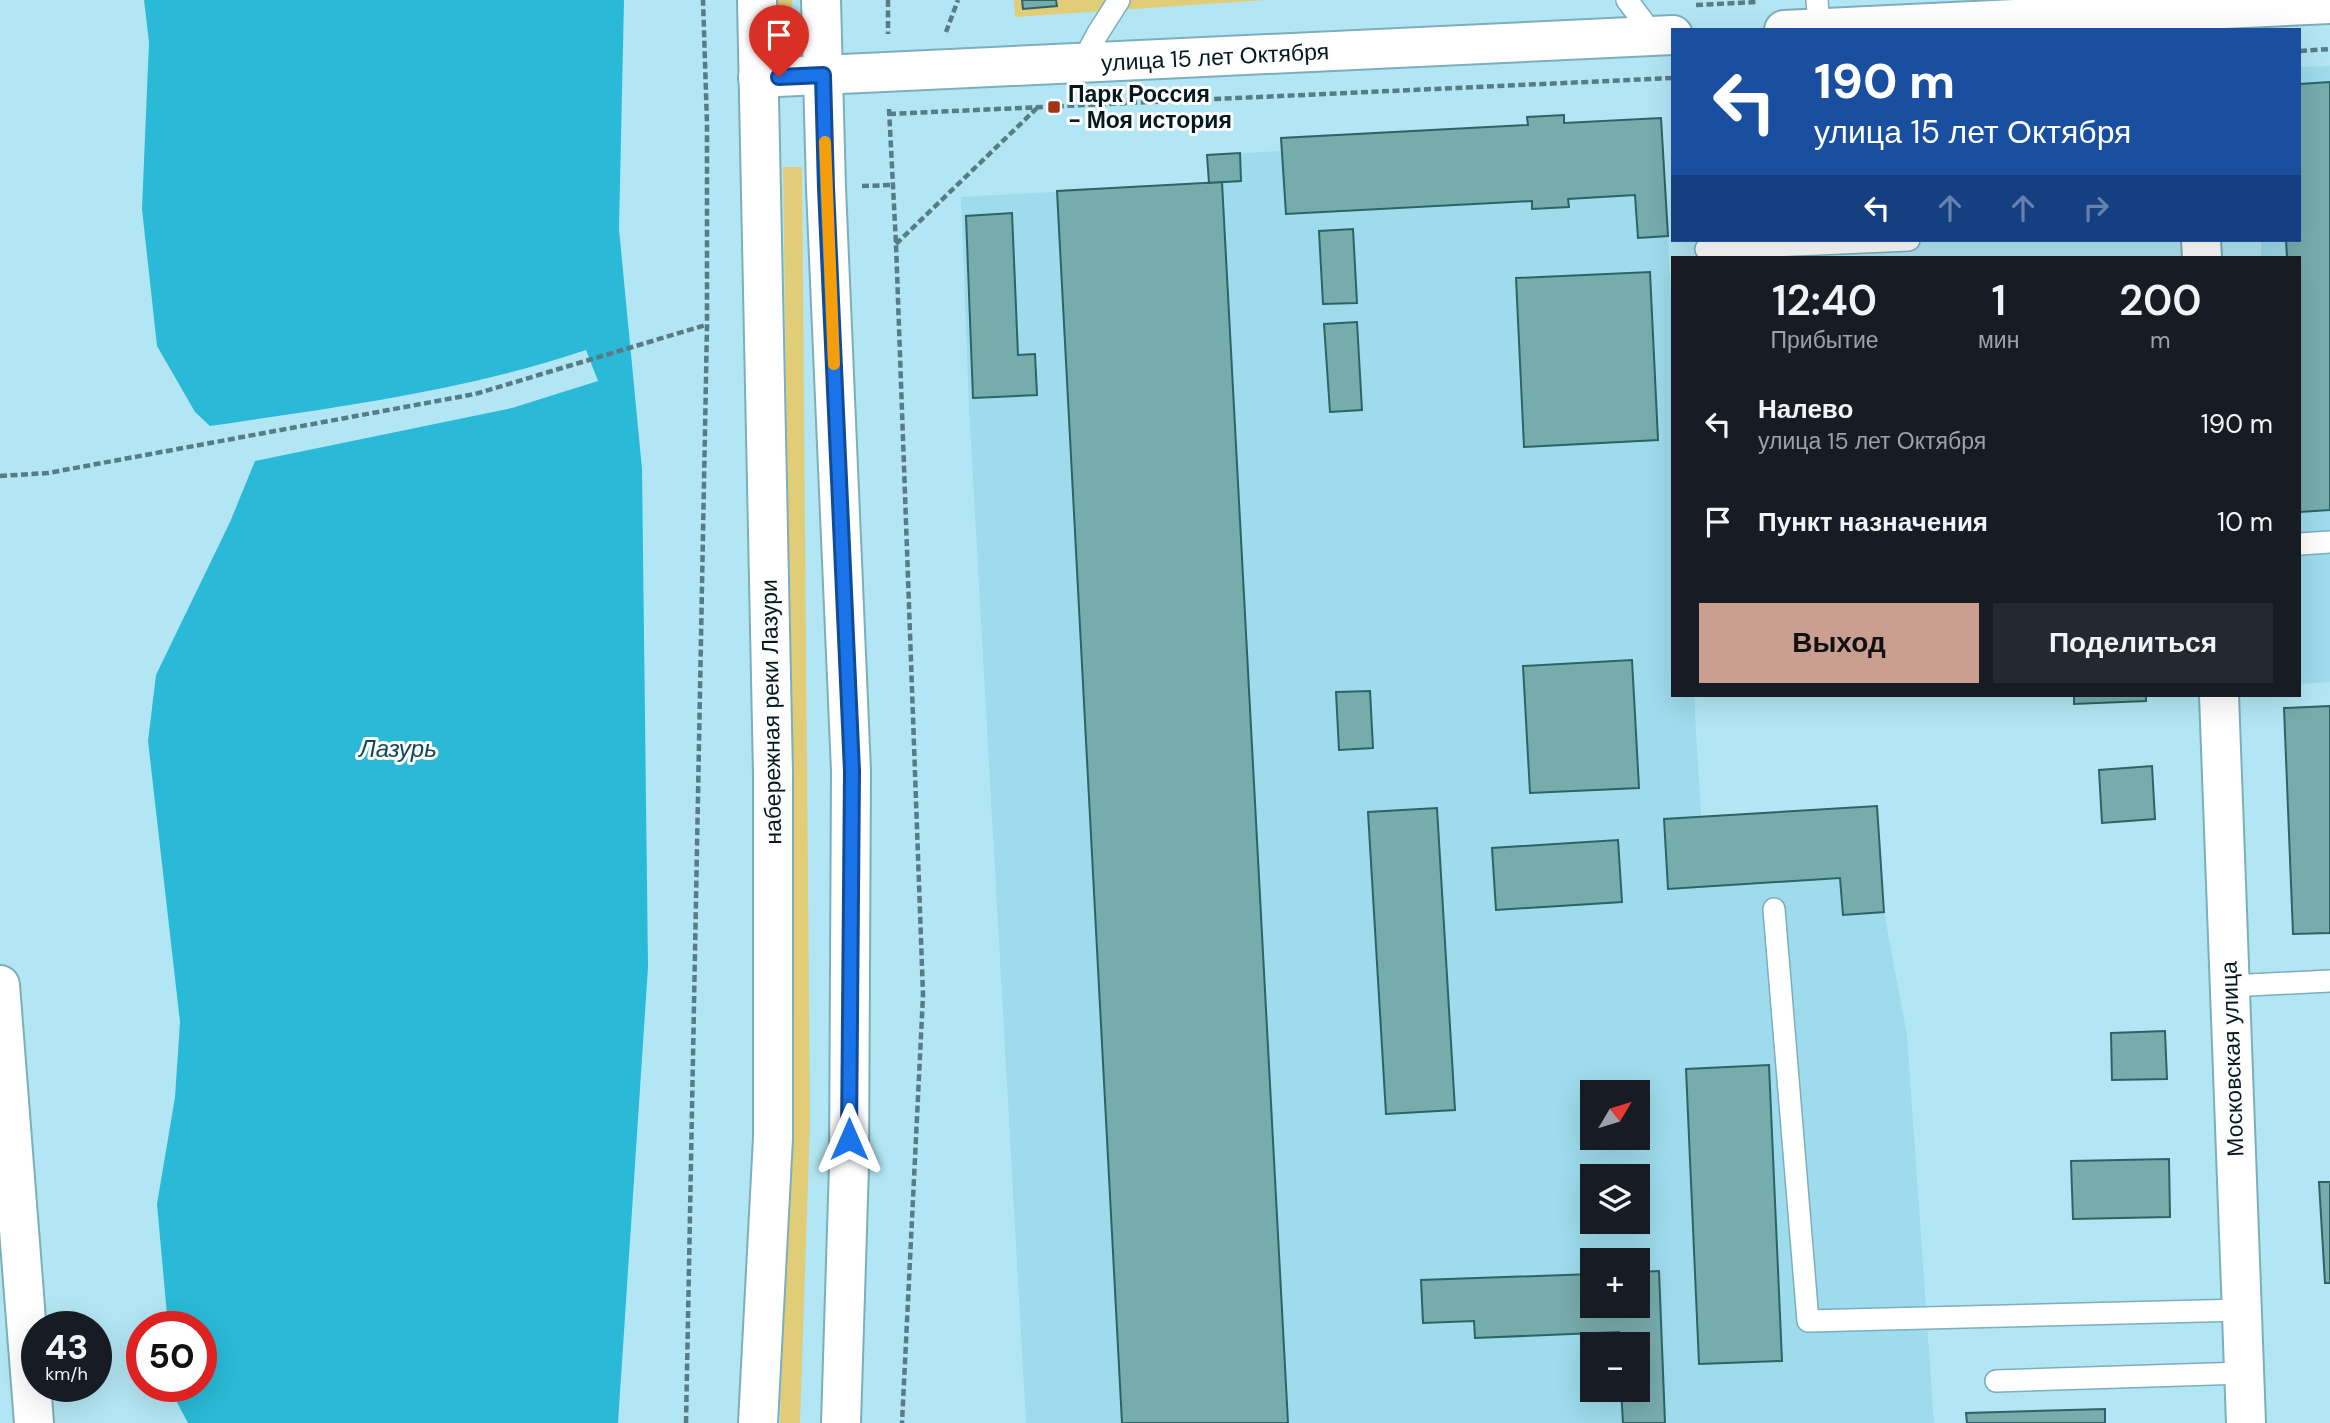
<!DOCTYPE html>
<html lang="ru">
<head>
<meta charset="utf-8">
<style>
	:root { --surface:#171b24; --page:#242831; --text:#f1f3f6; --muted:#9ea1a6; --accent:#cb9e92 }
	body { margin:0; font-family:"DM Sans",sans-serif; background:var(--page); color:var(--text); height:100vh; display:flex; flex-direction:column; font-size:26px; white-space:nowrap }
	* { box-sizing:border-box; margin:0 }
	p { font-size:23px; color:var(--muted) }
	.icon { flex:none; width:38px; height:38px; fill:none; stroke:currentColor; stroke-width:2; stroke-linecap:round; stroke-linejoin:round }
	.map { position:relative; flex:1; overflow:hidden }
	.drawer { position:absolute; left:1671px; top:256px; width:630px; height:441px; display:flex; flex-direction:column; background:var(--surface); border-radius:0px; box-shadow:0 7px 28px #0002 }
	.drawer>* { flex:none }
	.banner { position:absolute; left:1671px; top:28px; width:630px; height:214px; border-radius:0px; box-shadow:0 7px 28px #0002; background:#1a4fa0; color:#fff; overflow:hidden }
	.needle { width:46px; rotate:52deg }
	.fabs { position:absolute; left:1580px; top:1080px; display:grid; gap:14px }
	.fabs a { display:grid; place-items:center; width:70px; height:70px; border-radius:0px; background:var(--surface); box-shadow:0 7px 28px #0002; font-size:35px }
	.speed { position:absolute; left:21px; top:1311px; display:flex; gap:14px; font-size:35px; font-weight:700; text-align:center }
	.speed>* { display:grid; place-content:center; width:91px; height:91px; border-radius:50%; background:var(--surface); box-shadow:0 7px 28px #0002; line-height:1 }
	.speed small { font-size:18px; font-weight:400 }
	.speed .limit { border:10px solid #d22; background:#fff; color:#111 }
	.pin { position:absolute; display:grid; place-items:center; width:60px; height:60px; color:#fff; margin:-72px -30px; border-radius:50% 50% 50% 0; rotate:-45deg; box-shadow:0 0 7px #0007 }
	.pin .icon { rotate:45deg }
	.me { position:absolute; width:77px; margin:-38px; rotate:0deg; stroke-linejoin:round; filter:drop-shadow(0 0 5px #0008) }
	.turn { display:flex; align-items:center; gap:24px; height:147px; padding:0 28px; font-size:32px }
	.turn .icon { width:91px; height:91px; stroke-width:2.5 }
	.turn b { display:block; font-size:49px; line-height:60px }
	.lanes { display:flex; align-items:center; height:66px; padding:0 28px; background:#0003; justify-content:center; gap:35px; direction:ltr }
	.lanes .off { opacity:.35 }
	.eta { display:flex; justify-content:space-evenly; align-items:center; height:119px; text-align:center }
	.eta b { font-size:42px; font-weight:600; line-height:49px }
	.cta { display:flex; gap:14px; margin-top:auto; padding:14px 28px }
	.cta a { flex:1; height:80px; border-radius:0px; background:var(--accent); color:#111; font-size:28px; font-weight:600; line-height:80px; text-align:center }
	.cta a+a { background:var(--page); color:var(--text) }
	ul { padding:0; list-style:none }
	li { display:flex; align-items:center; gap:21px; height:98px; padding:0 28px }
	li div { flex:1 }
	li b { display:block; font-size:26px }
	li em { font-style:normal }
	.map>svg:first-child { display:block }
</style>
</head>
<body>
<div class="map">
<svg width="2330" height="1423" viewBox="0 0 2330 1423">
	<rect width="100%" height="100%" fill="#b3e6f4"/>
	<path fill="#9edbec" fill-rule="evenodd" d="M2330,66V682L2300,684V257H2261V240H2300V67Z
		M1564,115L1565,123L1661,118L1673,328V695H1694L1701,816L1877,806L1884,912L1907,1035L1934,1423H1026L969,407L961,197L1208,183L1207,155L1282,151L1281,138L1527,125V117ZM1592,1092H1638V1138H1592ZM1592,1176H1638V1222H1592ZM1592,1260H1638V1306H1592ZM1592,1344H1638V1390H1592Z"/>
	<path fill="#e1cc78" d="M776,0H792L793,21L786,24L776,20Z
		M1014,0H1266L1015,17Z
		M783,167H802L810,1121L800,1423H780L789,1128V594Z"/>
	<path fill="#2ab9d6" d="M144,0H624L619,229L642,469L648,967L618,1423H188L174,1397L173,1386H201V1326H168L157,1204L175,1097L180,1022L148,741L156,675L230,522L255,461L512,408L598,381L586,350C464,391 337,407 210,426L195,412L157,346L142,209L149,42Z"/>
	<path fill="#77acad" stroke="#2e6364" stroke-width="2" d="M1022,0H1056L1057,6L1023,9Z
		M2330,82V510L2300,512V257H2287L2286,240H2300V84Z
		M1564,115V123L1661,118L1668,236L1638,238L1635,195L1568,199L1569,207L1532,209V201L1286,214L1281,138L1528,125L1527,117Z
		M1240,153L1241,181L1209,183L1207,155Z
		M1222,182L1288,1423H1122L1057,191Z
		M1012,213L1018,355L1035,354L1037,395L973,398L966,216Z
		M1353,229L1357,303L1323,304L1319,231Z
		M1650,272L1658,440L1524,447L1516,278Z
		M1357,322L1362,410L1330,412L1324,324Z
		M1632,660L1639,788L1530,793L1523,666Z
		M1370,691L1373,748L1339,750L1336,692Z
		M2074,695H2146V701L2074,704Z
		M2330,706V933L2293,934L2284,708Z
		M2152,766L2155,819L2102,823L2099,770Z
		M1877,806L1884,912L1843,915L1840,878L1668,889L1664,819Z
		M1437,808L1455,1110L1386,1114L1368,812Z
		M1618,840L1622,902L1496,910L1492,848Z
		M2165,1031L2167,1079L2112,1080L2111,1033Z
		M1769,1065L1782,1361L1699,1364L1686,1069Z
		M2169,1159L2170,1217L2073,1219L2071,1161Z
		M2319,1182H2330V1283H2325Z
		M1659,1271L1665,1423H1623L1621,1390H1638V1344H1619V1332L1475,1338L1474,1321L1423,1323L1421,1280L1592,1274V1306H1638V1272Z
		M2105,1409V1423H1967L1966,1413Z"/>
	<g fill="none" stroke-linecap="round" stroke-linejoin="round">
		<defs>
			<path id="lane" d="M1627,0L1654,36
				M1817,0L1819,28
				M1082,63L1098,33L1119,0
				M1706,249L1909,240
				M2300,544L2330,542
				M1774,909L1808,1321L2242,1310
				M2230,986L2330,981
				M1996,1381L2244,1373"/>
			<path id="street" d="M1784,30L2330,4
				M758,78L1673,35
				M2201,240L2202,257
				M2219,695L2246,1423
				M0,985L34,1423"/>
			<path id="secondary" d="M757,0L773,774V1138L758,1423
				M821,0L826,188L851,771L849,1166L841,1423"/>
		</defs>
		<use href="#lane" stroke="#7caebb" stroke-width="24"/>
		<use href="#street" stroke="#7caebb" stroke-width="42"/>
		<use href="#secondary" stroke="#7caebb" stroke-width="42"/>
		<path stroke="#587c85" stroke-width="4.5" stroke-dasharray="7 3.5" stroke-linecap="butt" d="M888,0V34
			M1696,5L1757,2
			M946,32L958,0
			M2300,51L2330,49
			M889,109L896,244L923,995L902,1423
			M889,114L1673,78
			M862,186L892,185
			M896,244L1037,108
			M0,476L48,473L475,394L706,325
			M686,1423L707,325V124L703,0"/>
		<use href="#lane" stroke="#fff" stroke-width="21"/>
		<use href="#street" stroke="#fff" stroke-width="38"/>
		<use href="#secondary" stroke="#fff" stroke-width="38"/>
	</g>
	<g fill="none" stroke-linecap="round" stroke-linejoin="round">
		<defs>
			<path id="route" d="M779,77L823,75L826,188L852,771L849,1139"/>
		</defs>
		<use href="#route" stroke="#114b97" stroke-width="18"/>
		<use href="#route" stroke="#1a73e8" stroke-width="12"/>
		<path stroke="#f59e0b" stroke-width="12" d="M825,142L834,364"/>
	</g>
	<rect fill="#9d3618" stroke="#fdfdfd" stroke-width="2.5" x="1047" y="100" width="14" height="14" rx="3.5"/>
	<g text-anchor="middle" dominant-baseline="central" stroke-width="6" stroke-linejoin="round" paint-order="stroke">
		<g font-size="23" fill="#051a1f" stroke="#fdfdfd">
			<text transform="translate(1215 57) rotate(-3)">улица 15 лет Октября</text>
			<text transform="translate(771 712) rotate(-91)">набережная реки Лазури</text>
			<text transform="translate(2232 1059) rotate(-92)">Московская улица</text>
		</g>
		<g font-size="23" font-weight="bold" fill="#051a1f" stroke="#fdfdfd" text-anchor="start">
			<text x="1068" y="94">Парк Россия<tspan x="1068" dy="26">- Моя история</tspan></text>
		</g>
		<g font-size="24" font-style="italic" fill="#0f4956" stroke="#fdfdfd">
			<text x="398" y="748">Лазурь</text>
		</g>
	</g>
</svg>
<div class="fabs">
<a><svg class="needle" viewBox="-14 -14 28 28"><path d="M0-13l5 13h-10z" fill="#e53935"/><path d="M0 13l5-13h-10z" fill="#9ea1a6"/></svg></a>
<a><svg class="icon" aria-label="layers" viewBox="0 0 24 24"><path d="M12 4l9 5-9 5-9-5zM3 14l9 5 9-5"/></svg></a>
<a>+</a>
<a>−</a>
</div>
<div class="speed"><div>43<small>km/h</small></div><div class="limit">50</div></div>
<div class="pin" style="left:779px;top:77px;background:#d93025"><svg class="icon" aria-label="arrive" viewBox="0 0 24 24"><path d="M6 21V4h12l-3 4 3 4H6"/></svg></div>
<svg class="me" style="left:849px;top:1139px" viewBox="-20 -20 40 40"><path d="M0-17L14 15 0 8-14 15z" fill="#1a73e8" stroke="#fff" stroke-width="4"/></svg>
<div class="banner">
<div class="turn"><svg class="icon" aria-label="left" viewBox="0 0 24 24"><path d="M17 20v-9H6M10 6l-5 5 5 5"/></svg><div><b>190 m</b>улица 15 лет Октября</div></div>
<div class="lanes"><svg class="icon" aria-label="left" viewBox="0 0 24 24"><path d="M17 20v-9H6M10 6l-5 5 5 5"/></svg><svg class="icon off" aria-label="ahead" viewBox="0 0 24 24"><path d="M12 20V5M6 11l6-6 6 6"/></svg><svg class="icon off" aria-label="ahead" viewBox="0 0 24 24"><path d="M12 20V5M6 11l6-6 6 6"/></svg><svg class="icon off" aria-label="right" viewBox="0 0 24 24"><path d="M7 20v-9h11M14 6l5 5-5 5"/></svg></div>
</div>
<section class="drawer">
<div class="eta">
<div><b>12:40</b><p>Прибытие</p></div>
<div><b>1</b><p>мин</p></div>
<div><b>200</b><p>m</p></div>
</div>
<ul>
<li><svg class="icon" aria-label="left" viewBox="0 0 24 24"><path d="M17 20v-9H6M10 6l-5 5 5 5"/></svg><div><b>Налево</b><p>улица 15 лет Октября</p></div><em>190 m</em></li>
<li><svg class="icon" aria-label="arrive" viewBox="0 0 24 24"><path d="M6 21V4h12l-3 4 3 4H6"/></svg><div><b>Пункт назначения</b></div><em>10 m</em></li>
</ul>
<div class="cta"><a>Выход</a><a>Поделиться</a></div>
</section>
</div>
</body>
</html>
